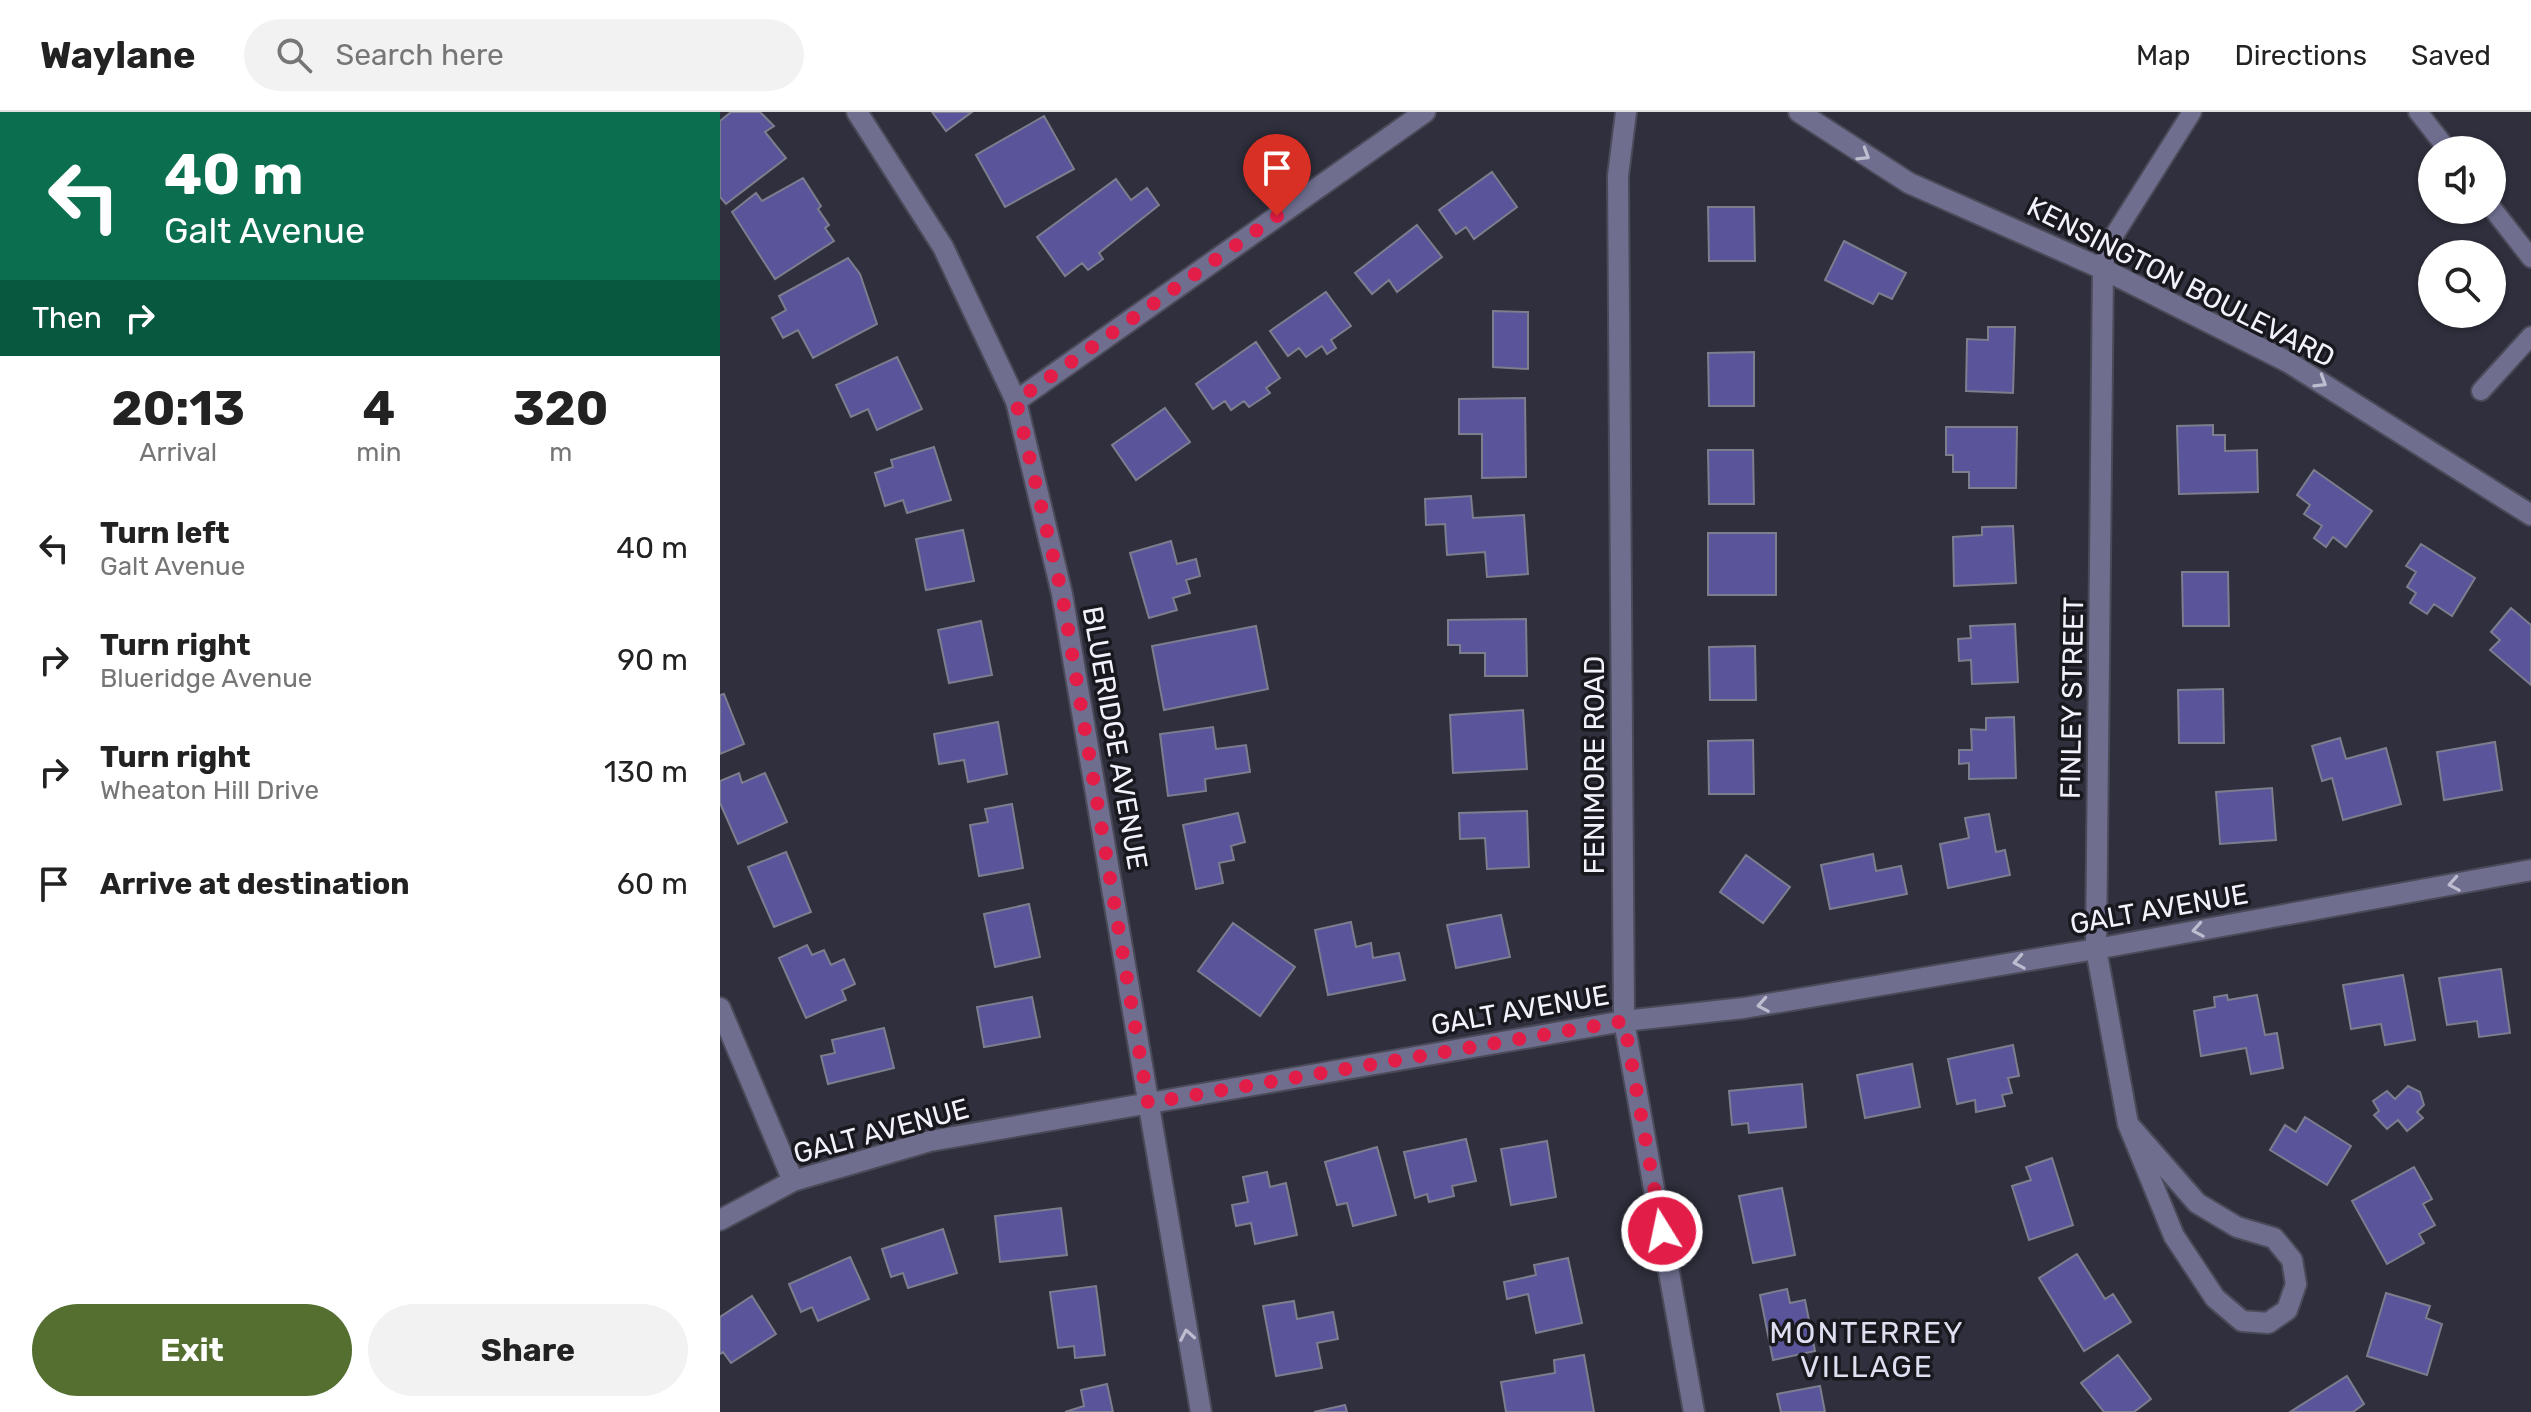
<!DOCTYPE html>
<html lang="en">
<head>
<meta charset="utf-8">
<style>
	:root { --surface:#fff; --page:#f2f2f2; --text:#222; --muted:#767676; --line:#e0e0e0; --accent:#546f30 }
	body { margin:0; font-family:Rubik,sans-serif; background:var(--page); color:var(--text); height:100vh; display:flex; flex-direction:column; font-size:30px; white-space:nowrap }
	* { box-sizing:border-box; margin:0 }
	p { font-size:26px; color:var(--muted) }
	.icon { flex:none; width:44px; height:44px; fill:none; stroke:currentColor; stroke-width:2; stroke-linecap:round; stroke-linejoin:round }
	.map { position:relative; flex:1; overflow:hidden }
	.sheet { display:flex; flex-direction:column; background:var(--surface); width:720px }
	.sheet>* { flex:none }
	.hud { background:#0b6e4f; color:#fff; overflow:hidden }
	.buttons { position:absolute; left:1698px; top:24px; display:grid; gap:16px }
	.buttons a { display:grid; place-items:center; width:88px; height:88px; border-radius:50%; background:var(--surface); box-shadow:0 2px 6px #0004; font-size:40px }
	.pin { position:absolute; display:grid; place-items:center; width:68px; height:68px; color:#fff; margin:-82px -34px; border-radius:50% 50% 50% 0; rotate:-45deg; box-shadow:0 0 8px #0007 }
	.pin .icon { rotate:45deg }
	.me { position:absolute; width:88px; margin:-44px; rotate:350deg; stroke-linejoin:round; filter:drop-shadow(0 0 6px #0008) }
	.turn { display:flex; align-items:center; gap:28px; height:168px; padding:0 32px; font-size:36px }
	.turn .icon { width:104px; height:104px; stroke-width:2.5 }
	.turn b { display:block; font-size:56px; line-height:68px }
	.then { display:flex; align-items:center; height:76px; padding:0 32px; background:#0003; gap:16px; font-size:30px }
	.eta { display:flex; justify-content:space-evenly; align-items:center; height:136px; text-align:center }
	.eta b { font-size:48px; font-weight:700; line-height:56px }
	.primary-button { display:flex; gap:16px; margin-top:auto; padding:16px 32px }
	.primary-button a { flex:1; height:92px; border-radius:48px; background:var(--accent); color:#fff; font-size:32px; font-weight:700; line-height:92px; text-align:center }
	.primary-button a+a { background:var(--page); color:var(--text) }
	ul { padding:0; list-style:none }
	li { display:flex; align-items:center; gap:24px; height:112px; padding:0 32px }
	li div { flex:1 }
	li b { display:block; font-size:30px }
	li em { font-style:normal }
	header { display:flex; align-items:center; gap:48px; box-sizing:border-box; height:112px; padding:0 40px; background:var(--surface); border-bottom:2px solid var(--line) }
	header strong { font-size:38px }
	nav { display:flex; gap:44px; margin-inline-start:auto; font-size:28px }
	.search { width:560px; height:72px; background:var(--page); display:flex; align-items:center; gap:20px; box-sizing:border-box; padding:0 28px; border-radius:44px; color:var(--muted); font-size:30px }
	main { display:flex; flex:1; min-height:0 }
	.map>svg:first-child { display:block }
</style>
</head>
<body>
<header>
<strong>Waylane</strong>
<div class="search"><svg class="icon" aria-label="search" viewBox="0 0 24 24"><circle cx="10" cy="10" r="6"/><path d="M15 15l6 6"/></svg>Search here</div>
<nav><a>Map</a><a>Directions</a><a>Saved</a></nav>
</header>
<main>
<section class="sheet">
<div class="hud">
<div class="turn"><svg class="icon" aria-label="left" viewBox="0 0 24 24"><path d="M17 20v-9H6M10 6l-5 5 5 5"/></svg><div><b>40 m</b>Galt Avenue</div></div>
<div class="then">Then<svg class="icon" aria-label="right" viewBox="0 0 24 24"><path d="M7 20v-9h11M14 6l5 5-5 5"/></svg></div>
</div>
<div class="eta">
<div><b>20:13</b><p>Arrival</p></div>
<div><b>4</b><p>min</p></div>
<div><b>320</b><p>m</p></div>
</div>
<ul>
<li><svg class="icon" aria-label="left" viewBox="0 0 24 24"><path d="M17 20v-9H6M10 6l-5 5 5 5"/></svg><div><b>Turn left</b><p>Galt Avenue</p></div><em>40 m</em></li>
<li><svg class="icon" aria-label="right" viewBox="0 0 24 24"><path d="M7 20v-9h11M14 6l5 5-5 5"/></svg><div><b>Turn right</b><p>Blueridge Avenue</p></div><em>90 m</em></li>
<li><svg class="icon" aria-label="right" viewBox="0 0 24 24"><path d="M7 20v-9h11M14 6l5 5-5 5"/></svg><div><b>Turn right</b><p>Wheaton Hill Drive</p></div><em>130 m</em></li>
<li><svg class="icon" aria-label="arrive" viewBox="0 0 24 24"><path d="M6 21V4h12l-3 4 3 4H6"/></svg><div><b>Arrive at destination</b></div><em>60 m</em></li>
</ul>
<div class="primary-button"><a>Exit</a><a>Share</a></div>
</section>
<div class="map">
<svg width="1811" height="1300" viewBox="0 0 1811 1300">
	<rect width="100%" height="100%" fill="#2f2f3d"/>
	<path fill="#5a559b" stroke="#7c7d8d" stroke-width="2" d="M11,0H40L54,14L45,20L66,46L6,92L0,85V9Z
		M212,0H252L226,19Z
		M324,4L354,57L285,95L256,43Z
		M772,60L797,95L754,127L746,115L736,122L719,98Z
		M83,66L101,94L98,97L109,113L105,116L114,129L55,167L12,100L36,81L42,89Z
		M396,67L411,88L427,76L439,93L379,141L383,147L368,158L362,151L345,164L317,125Z
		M988,95H1034L1035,149H989Z
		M697,113L722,145L677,180L669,168L652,182L635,161Z
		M1124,129L1186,161L1172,187L1159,181L1153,192L1105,168Z
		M128,146L140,162L157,212L93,246L78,218L63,226L52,206L66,198L59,184Z
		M606,180L631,214L611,228L616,236L607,242L602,234L586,245L579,236L568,244L550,219Z
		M773,199L808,200V257L773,255Z
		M1268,215H1295L1293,281L1246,279L1247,227L1268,228Z
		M536,230L560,266L546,276L550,281L529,295L524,289L511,298L505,289L493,297L476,272Z
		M1034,240V294H989L988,241Z
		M177,245L202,297L157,318L148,297L131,305L116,273Z
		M805,286L806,365L762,366V322H739V287Z
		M445,296L470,330L416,368L392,333Z
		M1493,313V323H1505V339L1537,338L1538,380L1459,382L1457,314Z
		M1226,315H1297L1296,376H1249V360H1233V343H1226Z
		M214,335L231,388L187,401L183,388L165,394L155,361L173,355L171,348Z
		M988,338H1033L1034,392H989Z
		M1594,358L1652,399L1626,435L1613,425L1606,435L1594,426L1602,414L1584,402L1590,393L1577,383Z
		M751,384L753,406L804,403L808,462L767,465L765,440L727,443L725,412L706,413L705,387Z
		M1293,414L1296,471L1234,474L1233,425L1262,423V415Z
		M243,418L254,469L206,478L196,427Z
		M988,421H1056V483H988Z
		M451,429L457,452L476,447L480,464L466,468L470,481L453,486L457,498L429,506L410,441Z
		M1701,432L1755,466L1732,504L1714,492L1707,502L1690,491L1696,481L1687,475L1696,460L1686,454Z
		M1462,460H1508L1509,514H1463Z
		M1791,496L1811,513V573L1770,538L1780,528L1771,520Z
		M806,507L807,564H765V541H740V533H728V508Z
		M261,509L272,563L229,571L218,518Z
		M1295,512L1298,570L1252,572L1251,548L1239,549L1238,527L1251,526L1250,514Z
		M536,514L548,577L444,598L432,534Z
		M1035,534L1036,588H990L989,535Z
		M1503,577L1504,631H1459L1458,578Z
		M4,582L24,632L0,642V583Z
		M803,598L807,657L733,661L730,603Z
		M1294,605L1296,666L1249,667V651L1239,652V638H1252L1251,617L1266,618V606Z
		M278,610L287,662L248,670L244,648L219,652L214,622Z
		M493,615L496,637L526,633L530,660L485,667L486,679L448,684L440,622Z
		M1620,626L1626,647L1666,636L1681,692L1623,708L1612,666L1602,669L1592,634Z
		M1033,628L1034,682H989L988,629Z
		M1775,630L1782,678L1724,688L1717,640Z
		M19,661L22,671L45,661L67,710L18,732L0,691V669Z
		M1552,676L1556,728L1500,732L1496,680Z
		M292,692L303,756L259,764L250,713L268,710L265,697Z
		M807,699L809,755L767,757L765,726L740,727L739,701Z
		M518,701L525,730L511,734L514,748L499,751L503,771L476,777L463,713Z
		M1269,702L1276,740L1285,738L1290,763L1228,776L1220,732L1249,726L1245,706Z
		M66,740L91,800L54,815L28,755Z
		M1153,742L1156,759L1181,754L1187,782L1110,797L1101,753Z
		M1026,743L1070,775L1043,811L1000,780Z
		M309,792L320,845L275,855L264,802Z
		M781,803L790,845L736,856L727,813Z
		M631,810L636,835L651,831L653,846L679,841L685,868L608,883L595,818Z
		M513,811L575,855L540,904L478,859Z
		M87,833L92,843L104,838L111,853L124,847L135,872L122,878L126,888L86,906L59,846Z
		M1781,857L1790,921L1759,925L1757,909L1727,913L1719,866Z
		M1683,863L1695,928L1665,933L1661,912L1631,917L1623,873Z
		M1507,883L1508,888L1537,883L1545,923L1557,921L1563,956L1531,962L1526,936L1481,944L1474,899L1495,895L1494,885Z
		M312,885L320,925L264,935L257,895Z
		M164,916L174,956L108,972L101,944L115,941L112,928Z
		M1293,933L1299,964L1288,966L1292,981L1282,983L1285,994L1256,1000L1255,988L1237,992L1228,947Z
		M1192,952L1200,995L1145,1006L1137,963Z
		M1082,972L1086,1015L1029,1021L1028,1011L1012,1013L1009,979Z
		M1688,974L1700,980L1704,993L1697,1000L1703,1006L1687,1019L1678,1008L1667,1017L1654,1003L1659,999L1653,989L1667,979L1675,987Z
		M1585,1005L1631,1034L1607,1073L1550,1038L1565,1013L1576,1020Z
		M746,1027L756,1069L732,1074L734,1084L709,1090L707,1082L695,1086L684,1040Z
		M827,1029L836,1085L791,1093L781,1037Z
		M657,1035L676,1103L633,1114L627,1091L617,1093L605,1050Z
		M1332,1046L1353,1113L1309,1128L1292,1074L1311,1068L1306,1055Z
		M1694,1055L1712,1087L1703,1092L1715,1113L1699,1122L1704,1131L1667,1152L1632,1089Z
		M547,1060L550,1075L566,1071L577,1123L535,1132L531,1111L516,1114L512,1093L528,1090L523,1065Z
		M1062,1076L1075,1143L1033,1151L1019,1084Z
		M341,1096L347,1143L280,1150L275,1104Z
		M223,1117L237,1161L188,1176L183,1161L171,1165L162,1137Z
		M1357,1142L1385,1187L1393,1182L1411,1210L1364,1239L1319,1166Z
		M130,1145L149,1187L98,1209L92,1195L81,1200L69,1172Z
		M848,1146L862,1211L816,1221L808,1182L787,1187L784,1170L816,1163L814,1153Z
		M376,1174L385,1243L355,1246L354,1234L338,1236L330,1180Z
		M1067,1177L1070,1191L1085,1188L1095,1239L1053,1248L1040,1183Z
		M1666,1181L1710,1194L1706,1206L1722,1212L1707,1263L1647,1244Z
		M32,1184L56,1222L11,1251L3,1240L0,1242V1205Z
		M574,1189L577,1207L613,1200L618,1227L597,1231L602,1256L556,1264L543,1194Z
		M864,1243L874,1300H786L781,1270L835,1261L834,1248Z
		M1398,1243L1431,1287L1414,1300H1384L1361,1271Z
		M1627,1264L1644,1292L1633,1300H1570Z
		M387,1272L393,1300H345L364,1294L361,1278Z
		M1100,1274L1105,1300H1061L1057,1282Z
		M625,1293L627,1300H594Z"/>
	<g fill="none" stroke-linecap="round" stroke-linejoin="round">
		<defs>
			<path id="lane" d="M1698,0L1728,38
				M1772,96L1811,146
				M1383,157L1388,133L1472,0
				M1761,279L1811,224"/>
			<path id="street" d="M137,0L223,135L296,289L342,482L481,1300
				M906,0L898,64L904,909L974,1300
				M1079,0L1189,71L1383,157L1568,250L1811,403
				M1383,157L1376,837L1408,1012L1454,1124L1495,1186L1522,1209L1548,1211L1567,1198L1576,1172L1572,1148L1554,1126L1517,1115L1477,1091L1408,1012
				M296,289L705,0
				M0,896L73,1069
				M0,1108L73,1069L210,1029L904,909L1024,896L1376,837L1811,758"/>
		</defs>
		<use href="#lane" stroke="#4a4a58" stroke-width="22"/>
		<use href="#street" stroke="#4a4a58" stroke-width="24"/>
		<use href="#lane" stroke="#6f6e8f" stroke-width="18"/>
		<use href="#street" stroke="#6f6e8f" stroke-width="20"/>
	</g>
	<defs><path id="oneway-chevron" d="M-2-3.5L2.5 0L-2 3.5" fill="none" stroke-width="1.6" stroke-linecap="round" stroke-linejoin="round" transform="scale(2)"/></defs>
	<g stroke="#bebdd0">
		<use href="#oneway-chevron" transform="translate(1144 43) rotate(32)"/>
		<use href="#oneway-chevron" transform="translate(1601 270) rotate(32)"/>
		<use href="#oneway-chevron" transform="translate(1734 772) rotate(170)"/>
		<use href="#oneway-chevron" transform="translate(1478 818) rotate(170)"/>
		<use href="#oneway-chevron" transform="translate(1299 850) rotate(170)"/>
		<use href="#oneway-chevron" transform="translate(1043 893) rotate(170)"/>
		<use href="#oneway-chevron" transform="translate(467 1223) rotate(-100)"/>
	</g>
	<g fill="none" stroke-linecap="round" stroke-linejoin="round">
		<path stroke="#e11d48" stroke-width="14" stroke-dasharray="0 25.2" d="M557,104L296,289L342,482L428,991L904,909L942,1119"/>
	</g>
	<g text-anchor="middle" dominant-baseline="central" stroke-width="7" stroke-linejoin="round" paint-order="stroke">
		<g font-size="28" fill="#f2f2fc" stroke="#18181e">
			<text transform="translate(1461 170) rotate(27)">KENSINGTON BOULEVARD</text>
			<text transform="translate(1352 586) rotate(-89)">FINLEY STREET</text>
			<text transform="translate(395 626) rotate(80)">BLUERIDGE AVENUE</text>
			<text transform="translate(874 653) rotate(-90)">FENIMORE ROAD</text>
			<text transform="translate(1439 797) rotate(-10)">GALT AVENUE</text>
			<text transform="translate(800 898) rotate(-10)">GALT AVENUE</text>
			<text transform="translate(161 1019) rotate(-15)">GALT AVENUE</text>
		</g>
		<g font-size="30" letter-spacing="2" fill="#dedff1" stroke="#18181e">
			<text x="1147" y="1221">MONTERREY<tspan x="1147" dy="34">VILLAGE</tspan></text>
		</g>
	</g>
</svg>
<div class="buttons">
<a><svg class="icon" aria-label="sound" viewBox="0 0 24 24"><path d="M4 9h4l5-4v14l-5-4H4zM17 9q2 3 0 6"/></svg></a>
<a><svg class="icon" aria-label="search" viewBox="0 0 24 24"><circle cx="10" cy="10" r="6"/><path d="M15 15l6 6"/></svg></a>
</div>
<div class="pin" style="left:557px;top:104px;background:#d93025"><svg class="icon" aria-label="arrive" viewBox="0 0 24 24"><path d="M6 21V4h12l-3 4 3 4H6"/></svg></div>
<svg class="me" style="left:942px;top:1119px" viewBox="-20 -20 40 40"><circle r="17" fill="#e11d48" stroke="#fff" stroke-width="3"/><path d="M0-11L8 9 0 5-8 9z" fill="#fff"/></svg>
</div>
</main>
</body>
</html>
